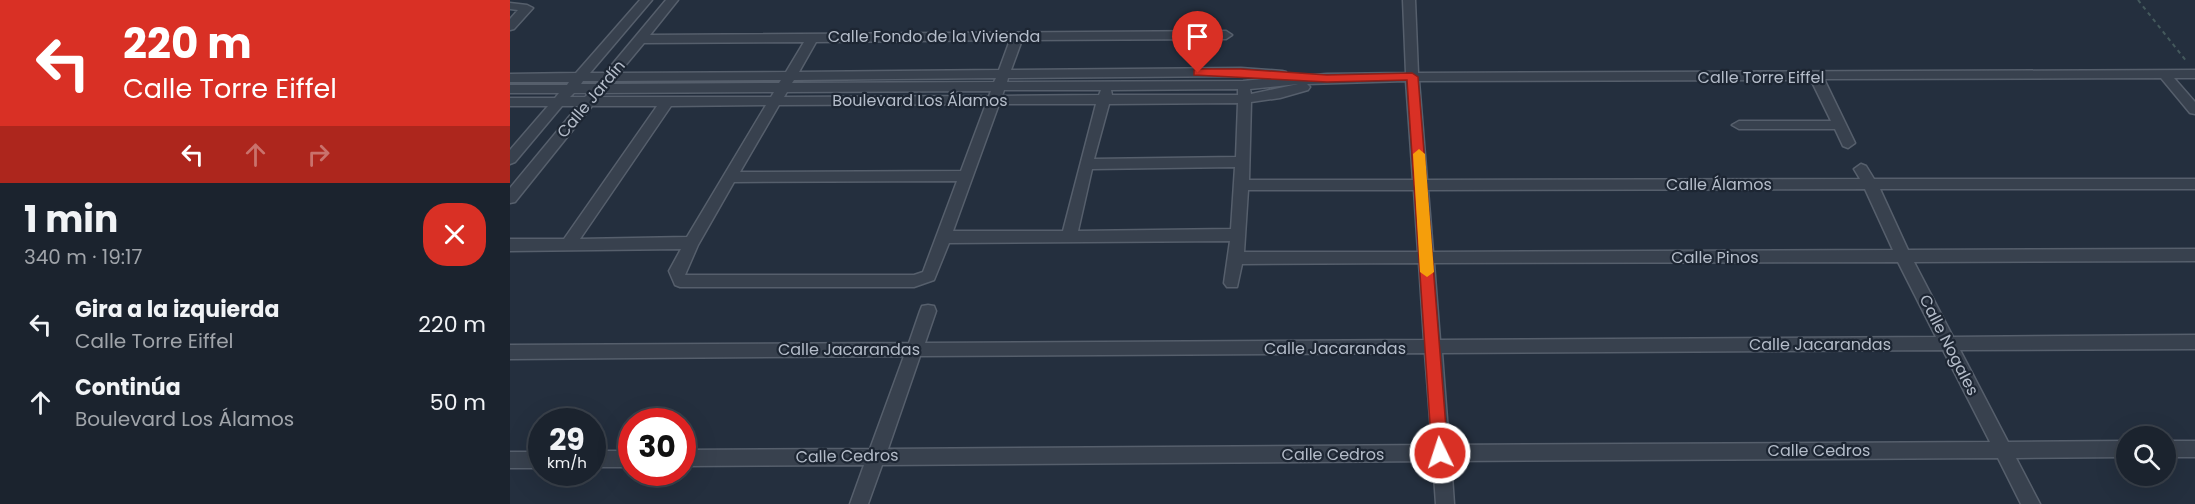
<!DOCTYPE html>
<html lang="es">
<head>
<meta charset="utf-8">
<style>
	:root { --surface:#1b232e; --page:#242b36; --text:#f1f3f6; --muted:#a0a4aa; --line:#39404a }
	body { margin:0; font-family:Poppins,sans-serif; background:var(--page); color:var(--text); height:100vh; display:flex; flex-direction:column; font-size:22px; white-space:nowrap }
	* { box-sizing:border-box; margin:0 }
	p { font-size:20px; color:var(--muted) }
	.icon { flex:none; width:33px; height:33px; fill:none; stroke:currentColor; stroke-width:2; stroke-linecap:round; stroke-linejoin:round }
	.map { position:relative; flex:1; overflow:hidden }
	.side { display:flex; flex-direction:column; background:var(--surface); width:510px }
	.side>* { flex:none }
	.guide { background:#d93025; color:#fff; overflow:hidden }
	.controls { position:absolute; left:1606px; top:426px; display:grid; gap:12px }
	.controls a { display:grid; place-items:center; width:60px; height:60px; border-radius:50%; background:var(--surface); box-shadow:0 6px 24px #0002,0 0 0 2px var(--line); font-size:30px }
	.speed { position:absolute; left:18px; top:408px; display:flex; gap:12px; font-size:30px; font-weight:700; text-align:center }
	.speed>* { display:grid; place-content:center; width:78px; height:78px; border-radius:50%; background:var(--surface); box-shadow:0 6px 24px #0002,0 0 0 2px var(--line); line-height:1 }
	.speed small { font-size:15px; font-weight:400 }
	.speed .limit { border:9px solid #d22; background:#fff; color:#111 }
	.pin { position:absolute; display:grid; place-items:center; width:51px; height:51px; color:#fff; margin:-62px -26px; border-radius:50% 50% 50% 0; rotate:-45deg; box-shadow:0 0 6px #0007 }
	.pin .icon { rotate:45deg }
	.me { position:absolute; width:66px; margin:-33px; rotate:356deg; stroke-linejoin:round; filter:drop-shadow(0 0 4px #0008) }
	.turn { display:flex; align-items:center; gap:21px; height:126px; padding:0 24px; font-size:27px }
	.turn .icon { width:78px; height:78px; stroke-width:2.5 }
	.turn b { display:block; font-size:42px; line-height:51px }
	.lanes { display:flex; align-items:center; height:57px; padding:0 24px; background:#0003; justify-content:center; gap:30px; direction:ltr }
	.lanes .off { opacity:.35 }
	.round { display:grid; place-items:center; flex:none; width:63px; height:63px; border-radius:24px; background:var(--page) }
	.headline { display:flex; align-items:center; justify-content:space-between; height:102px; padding:0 24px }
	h1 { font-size:36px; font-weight:700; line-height:45px }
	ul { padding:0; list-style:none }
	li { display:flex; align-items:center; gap:18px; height:78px; padding:0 24px }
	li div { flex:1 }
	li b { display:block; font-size:22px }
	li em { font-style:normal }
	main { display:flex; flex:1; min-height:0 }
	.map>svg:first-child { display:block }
</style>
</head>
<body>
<main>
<section class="side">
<div class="guide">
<div class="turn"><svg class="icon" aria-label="left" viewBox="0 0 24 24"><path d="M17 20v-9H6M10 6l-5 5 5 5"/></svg><div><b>220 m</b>Calle Torre Eiffel</div></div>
<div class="lanes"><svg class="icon" aria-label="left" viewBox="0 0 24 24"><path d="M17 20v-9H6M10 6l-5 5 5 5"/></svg><svg class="icon off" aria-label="ahead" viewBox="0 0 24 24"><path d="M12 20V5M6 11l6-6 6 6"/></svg><svg class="icon off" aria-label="right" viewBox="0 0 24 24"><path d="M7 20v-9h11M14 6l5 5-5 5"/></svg></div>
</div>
<div class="headline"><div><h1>1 min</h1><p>340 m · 19:17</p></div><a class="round" style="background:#d93025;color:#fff"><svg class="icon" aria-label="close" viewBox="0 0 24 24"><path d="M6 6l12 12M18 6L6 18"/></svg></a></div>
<ul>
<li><svg class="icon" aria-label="left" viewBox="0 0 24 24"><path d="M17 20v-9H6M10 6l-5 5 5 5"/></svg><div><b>Gira a la izquierda</b><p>Calle Torre Eiffel</p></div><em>220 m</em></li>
<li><svg class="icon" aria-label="ahead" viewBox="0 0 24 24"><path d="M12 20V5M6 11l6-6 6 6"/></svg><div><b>Continúa</b><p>Boulevard Los Álamos</p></div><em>50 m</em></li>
</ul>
</section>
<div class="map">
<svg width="1685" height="504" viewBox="0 0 1685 504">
	<rect width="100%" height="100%" fill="#242f3e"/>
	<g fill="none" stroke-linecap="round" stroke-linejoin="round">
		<defs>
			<path id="minor" d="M130,0H142L80,73H95L156,0H168L140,35L716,31L722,35L716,39L512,40L501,70L731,68L772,71L776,72L777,77L817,74L896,73L893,0H905L908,73L1685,70V78H1664L1685,102V114L1680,113L1651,78L1314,79L1345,143L1338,148L1333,146L1325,129H1229L1222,125L1229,121H1321L1301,80L909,81L917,180L1350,179L1344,169L1351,164L1356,166L1364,179H1685V189H1370L1398,250L1685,249V261L1404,262L1443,337L1685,335V349L1450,350L1498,442L1617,441V457L1506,458L1530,504H1511L1488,458L941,461L944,504H926L923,461L372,465L358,504H340L354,465L172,466V450L360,449L394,356L0,359V345L399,343L410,311L412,306L418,305L424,306L426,311L415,343L914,340L909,263L732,264L727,287H717L714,283L720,241L439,243L424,280L404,287H170L165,285L159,271L171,249L0,251V239H54L147,106H82L5,202L0,203V188L68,106H52L5,162L0,164V150L38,106H0V98H45L49,93H0V85H57L59,82H0V74L66,73ZM500,40L489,70L289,72L306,42ZM294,42L276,72L109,73L134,43ZM731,76L763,78L733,81L497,82L498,78ZM486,78L484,82L282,83L284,80ZM271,80L269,83L100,84L102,81ZM73,81H89L86,84H71ZM896,81L903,180H739L741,102L770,98L798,90L800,87L797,84ZM788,84L741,94L740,89ZM728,89V95H602L601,90ZM494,90H591L589,95L492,96ZM481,91L479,96L274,97L277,92ZM264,92L261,97H89L93,93ZM64,93H79L75,97H60ZM728,103L726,157L584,159L599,104ZM476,104L451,171L230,172L269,105ZM489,104H586L553,231H443ZM256,105L177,237L70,239L161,106ZM725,167L721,229L568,231L582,169ZM447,181L413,272L404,275H175L188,245L224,182ZM1355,189L1383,250L923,252L918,190ZM738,190H904L908,252H734ZM1388,262L1426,337L930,340L924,263ZM1433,350L1480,442L939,445L932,353ZM915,353L922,445L378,449L410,356Z
				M0,3L17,5L23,8L4,29L0,30V19L8,10L0,9Z
				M1656,441H1685V457H1656Z
				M82,451H122V467H82Z
				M0,452H32V468H0Z"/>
		</defs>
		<use href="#minor" stroke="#565f6c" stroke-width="3"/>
		<path stroke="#44595c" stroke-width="2" stroke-dasharray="4 4" stroke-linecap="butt" d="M1628,0L1677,62"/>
		<use href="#minor" fill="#38414e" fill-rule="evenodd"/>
	</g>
	<path fill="#d93025" stroke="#8d1f18" stroke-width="1.5" d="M688,69H731L817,75L902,73L908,77L938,453L936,458L930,460L924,458L922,453L897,80L817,82L684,75V70Z"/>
	<path fill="#f59e0b" d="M909,149L915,154L924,272L917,277L910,272L903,154Z"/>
	<g text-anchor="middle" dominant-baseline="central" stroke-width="4.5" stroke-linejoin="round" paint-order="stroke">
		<g font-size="16" fill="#b4bcc9" stroke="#1d2633">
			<text x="424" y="36">Calle Fondo de la Vivienda</text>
			<text x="1251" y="77">Calle Torre Eiffel</text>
			<text transform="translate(81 99) rotate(-50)">Calle Jardín</text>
			<text x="410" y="100">Boulevard Los Álamos</text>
			<text x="1209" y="184">Calle Álamos</text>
			<text x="1205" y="257">Calle Pinos</text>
			<text x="1310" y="344">Calle Jacarandas</text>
			<text transform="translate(1439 345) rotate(63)">Calle Nogales</text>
			<text x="825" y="348">Calle Jacarandas</text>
			<text x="339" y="349">Calle Jacarandas</text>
			<text x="1309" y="450">Calle Cedros</text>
			<text x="823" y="454">Calle Cedros</text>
			<text transform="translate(337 456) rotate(-1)">Calle Cedros</text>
		</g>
	</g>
</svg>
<div class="controls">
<a><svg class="icon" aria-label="search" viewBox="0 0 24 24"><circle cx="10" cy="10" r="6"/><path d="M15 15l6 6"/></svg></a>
</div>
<div class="speed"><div>29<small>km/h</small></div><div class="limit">30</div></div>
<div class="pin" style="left:688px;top:73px;background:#d93025"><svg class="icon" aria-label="arrive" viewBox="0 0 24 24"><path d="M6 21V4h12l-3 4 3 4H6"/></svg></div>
<svg class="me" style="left:930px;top:453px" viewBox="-20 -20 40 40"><circle r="17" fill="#d93025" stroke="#fff" stroke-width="3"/><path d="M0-11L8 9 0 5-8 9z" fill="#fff"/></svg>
</div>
</main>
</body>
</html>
